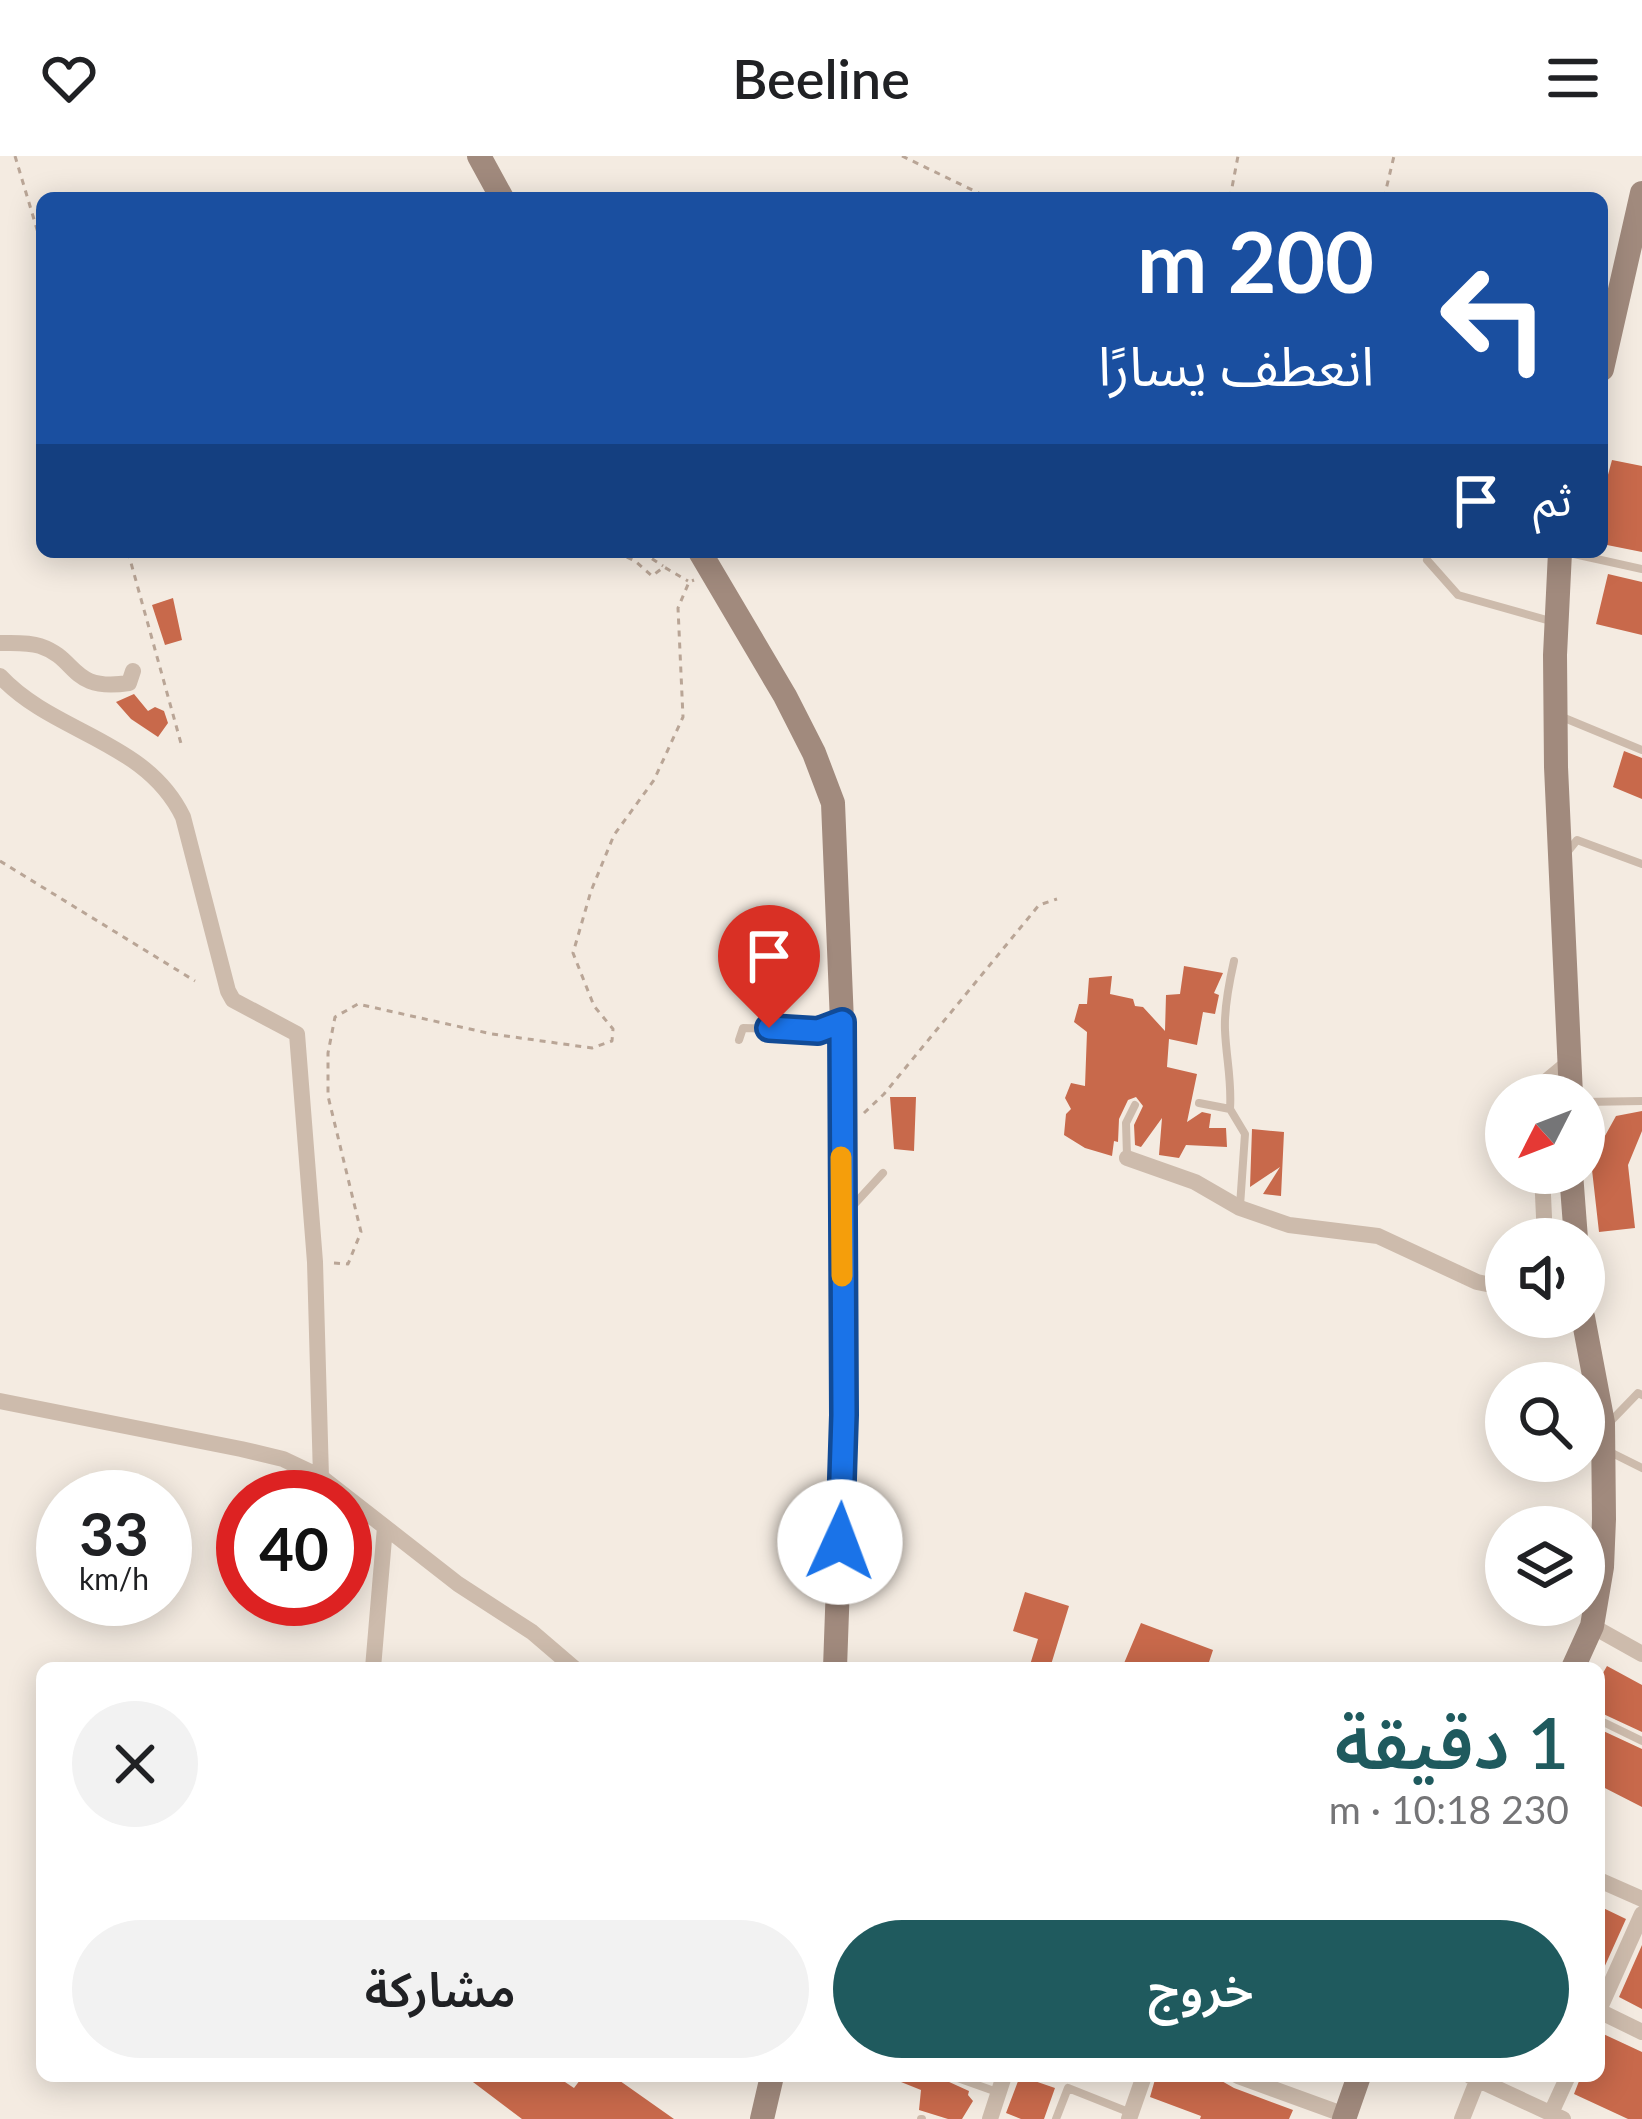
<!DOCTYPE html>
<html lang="ar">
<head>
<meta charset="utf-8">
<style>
	:root { --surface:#fff; --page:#f2f2f2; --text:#202124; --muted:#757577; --accent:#1f5a5e }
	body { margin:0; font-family:Lato,"Noto Sans Arabic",sans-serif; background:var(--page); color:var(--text); direction:rtl; height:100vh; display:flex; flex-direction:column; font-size:45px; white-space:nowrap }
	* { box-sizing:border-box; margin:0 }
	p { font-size:39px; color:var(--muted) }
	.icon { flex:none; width:66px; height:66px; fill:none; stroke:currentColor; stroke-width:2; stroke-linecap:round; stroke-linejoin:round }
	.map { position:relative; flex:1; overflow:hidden; direction:ltr }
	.side { position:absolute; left:36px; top:1506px; width:1569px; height:420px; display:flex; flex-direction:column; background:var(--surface); border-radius:18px; box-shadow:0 6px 30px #0003; direction:rtl }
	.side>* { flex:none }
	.top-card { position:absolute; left:36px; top:36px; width:1572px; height:366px; border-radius:18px; box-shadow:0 6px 30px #0003; direction:rtl; background:#1a4fa0; color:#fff; overflow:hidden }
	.needle { width:78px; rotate:228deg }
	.tools { position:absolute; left:1485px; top:918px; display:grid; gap:24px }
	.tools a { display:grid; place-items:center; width:120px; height:120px; border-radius:50%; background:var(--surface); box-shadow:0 6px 30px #0003; font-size:60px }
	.speed { position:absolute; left:36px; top:1314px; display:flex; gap:24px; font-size:60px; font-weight:700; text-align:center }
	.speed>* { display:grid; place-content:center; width:156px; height:156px; border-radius:50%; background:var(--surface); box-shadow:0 6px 30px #0003; line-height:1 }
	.speed small { font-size:30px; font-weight:400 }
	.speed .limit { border:18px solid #d22; background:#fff; color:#111 }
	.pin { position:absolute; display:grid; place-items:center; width:102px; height:102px; color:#fff; margin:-123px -51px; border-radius:50% 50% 50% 0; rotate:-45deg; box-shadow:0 0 12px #0007 }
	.pin .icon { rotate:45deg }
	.me { position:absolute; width:132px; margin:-66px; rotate:2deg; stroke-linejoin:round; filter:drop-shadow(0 0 9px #0008) }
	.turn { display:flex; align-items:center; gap:42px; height:252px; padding:0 36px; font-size:54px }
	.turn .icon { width:156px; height:156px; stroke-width:2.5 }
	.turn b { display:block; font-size:84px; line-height:102px }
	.then { display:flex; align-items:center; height:114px; padding:0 36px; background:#0003; gap:24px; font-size:45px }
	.round { display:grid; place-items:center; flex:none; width:126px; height:126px; border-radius:63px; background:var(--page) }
	.headline { display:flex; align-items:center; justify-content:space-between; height:204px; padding:0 36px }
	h1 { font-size:72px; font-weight:600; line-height:90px; color:var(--accent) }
	.button { display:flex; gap:24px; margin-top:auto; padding:24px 36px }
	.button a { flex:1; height:138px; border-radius:72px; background:var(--accent); color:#fff; font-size:48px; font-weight:600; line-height:138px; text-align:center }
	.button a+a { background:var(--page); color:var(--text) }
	header { display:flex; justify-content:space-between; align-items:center; height:156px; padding:0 36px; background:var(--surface); font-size:54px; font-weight:600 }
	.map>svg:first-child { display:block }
</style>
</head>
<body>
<header><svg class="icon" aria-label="menu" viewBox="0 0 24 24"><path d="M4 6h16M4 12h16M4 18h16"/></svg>Beeline<svg class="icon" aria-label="heart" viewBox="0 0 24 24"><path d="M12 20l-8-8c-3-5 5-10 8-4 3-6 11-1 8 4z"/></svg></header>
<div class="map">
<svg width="1642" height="1963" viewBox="0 0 1642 1963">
	<rect width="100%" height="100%" fill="#f4ebe1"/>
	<path fill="#c8694b" d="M1612,304L1642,310V396L1602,388V341Z
		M1608,418L1642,426V479L1596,468Z
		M173,442L182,484L165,489L152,449Z
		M134,538L148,555L155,551L164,555L168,567L158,581L131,563L116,546Z
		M1624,595L1642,602V643L1613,631Z
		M1184,810L1223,817L1214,837L1219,839L1215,858L1203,856L1197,889L1169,883L1167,911L1197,918L1187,966L1202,956L1211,958L1209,972H1226L1227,991L1186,989L1179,1002L1159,999L1162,962L1141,991L1135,989L1134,969L1143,950L1136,941L1128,944L1119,963L1118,986L1114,985L1112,1000L1085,992L1064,979L1066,958L1071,953L1065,942L1071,927L1085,930L1087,876L1074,866L1079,848H1087L1089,822L1112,820L1110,838L1133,843L1135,850L1143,851L1165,875L1166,839L1180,838Z
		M890,941H916L914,995L894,993Z
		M1642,955V975L1628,1009L1635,1072L1599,1076L1591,1005L1616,960Z
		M1252,973L1284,976L1281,1040L1263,1038L1280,1011L1250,1031Z
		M1025,1436L1069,1450L1050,1512H1029L1038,1483L1013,1475Z
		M1141,1467L1213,1494L1207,1512H1122Z
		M1607,1510L1642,1529V1576L1599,1556V1524Z
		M1599,1573L1642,1593V1651L1599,1629Z
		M1599,1750L1626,1763L1599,1823Z
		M1642,1789V1853L1619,1841Z
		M1599,1876L1642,1896V1963H1628L1574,1938L1581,1920H1599Z
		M465,1920H556L574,1932L583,1920H613L674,1963H522Z
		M886,1920H936L969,1935L968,1939L973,1945L962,1963H948L919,1954L921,1934Z
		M1020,1920L1055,1932L1044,1963H1021L1006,1957Z
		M1156,1920H1213L1234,1932L1293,1954L1289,1963H1200L1201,1960L1150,1941Z"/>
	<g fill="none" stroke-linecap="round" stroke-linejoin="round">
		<path stroke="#b9a596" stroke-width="3" stroke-dasharray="6 6" stroke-linecap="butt" d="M15,0L42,90
			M902,0L989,42
			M1230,42L1238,0
			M1384,42L1394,0
			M128,396L182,591
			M616,396L635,405L652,420L664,411L688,425
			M642,396L663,410
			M0,705L195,825
			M864,957L884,938L1039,749L1057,743
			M334,1107L348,1108L361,1076L328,940V897L335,861L358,848L492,878L592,892L612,885L613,873L594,850L573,797L591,735L614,679L654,624L683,561L678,452L689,426L694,424"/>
		<path stroke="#cdbbac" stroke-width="8" d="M1565,396L1642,413
			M1427,404L1458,439L1554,466
			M1562,561L1642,594
			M1569,694L1577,684L1642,708
			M739,884L743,872C772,872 809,879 835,869
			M1584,946L1642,945
			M1199,947L1230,953L1245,978L1240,1050
			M1230,953C1232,925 1226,901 1225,874C1224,851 1229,827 1234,805
			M1127,1000L1126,967L1135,949
			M850,1053L883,1017
			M1609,1267L1638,1237L1642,1239
			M1610,1296L1642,1312
			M1599,1564L1642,1585
			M952,1920L997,1936
			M921,1963H922
			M1056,1963L1068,1932L1131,1957"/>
		<path stroke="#cdbbac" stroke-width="16" d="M0,487C13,487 28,486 40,490C79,503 69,536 129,527L133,515
			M0,520C54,578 146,584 183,661L228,835L233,844L297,878L315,1106L321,1321
			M1530,939L1571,905
			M1127,1002L1195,1026L1240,1052L1289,1069L1378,1080L1477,1126L1506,1132
			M1542,1017L1545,1083
			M0,1245L241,1293L283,1303L321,1321L458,1428L532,1476L574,1512
			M1592,1470L1642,1498
			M373,1512L385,1371
			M1599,1724L1642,1743
			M1599,1854L1642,1758
			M1599,1855L1642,1876
			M1238,1920L1345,1959
			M1470,1920L1563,1963
			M1551,1957L1568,1920
			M990,1963L1004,1920
			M1129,1963L1144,1920
			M1462,1963L1479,1920"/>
		<path stroke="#a18a7d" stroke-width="24" d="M479,0L502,42
			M1602,213L1642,37
			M700,396L785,540L814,597L833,647L842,866L844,1259L835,1512
			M1560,396L1555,499L1556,611L1571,939
			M1571,1017L1576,1083
			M1573,1512L1592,1470L1602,1411L1604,1363L1603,1267L1583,1161
			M762,1963L772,1920
			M1344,1963L1359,1920"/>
	</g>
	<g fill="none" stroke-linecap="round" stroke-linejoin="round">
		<defs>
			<path id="route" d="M769,872L818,875L842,866L844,1259L840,1386"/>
		</defs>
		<use href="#route" stroke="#114b97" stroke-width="30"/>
		<use href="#route" stroke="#1a73e8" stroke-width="21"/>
		<path stroke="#f59e0b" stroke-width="21" d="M841,1001L842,1120"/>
	</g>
</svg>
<div class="tools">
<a><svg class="needle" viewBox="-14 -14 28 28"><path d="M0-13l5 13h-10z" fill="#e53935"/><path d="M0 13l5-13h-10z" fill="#757577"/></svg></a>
<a><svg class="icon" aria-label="sound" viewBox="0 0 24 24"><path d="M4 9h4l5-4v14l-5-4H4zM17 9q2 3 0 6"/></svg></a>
<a><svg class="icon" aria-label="search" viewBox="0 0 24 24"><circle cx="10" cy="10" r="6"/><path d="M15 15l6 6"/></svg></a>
<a><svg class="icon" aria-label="layers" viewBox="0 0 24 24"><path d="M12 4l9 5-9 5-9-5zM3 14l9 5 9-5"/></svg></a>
</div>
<div class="speed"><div>33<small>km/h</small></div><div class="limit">40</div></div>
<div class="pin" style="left:769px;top:872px;background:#d93025"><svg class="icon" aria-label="arrive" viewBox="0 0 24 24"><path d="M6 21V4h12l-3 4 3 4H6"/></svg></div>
<svg class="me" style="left:840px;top:1386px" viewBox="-20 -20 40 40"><circle r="19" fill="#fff"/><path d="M0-13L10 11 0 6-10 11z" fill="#1a73e8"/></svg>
<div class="top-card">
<div class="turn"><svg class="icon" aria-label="left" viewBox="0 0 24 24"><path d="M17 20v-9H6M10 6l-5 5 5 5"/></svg><div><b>200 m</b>انعطف يسارًا</div></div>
<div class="then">ثم<svg class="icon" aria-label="arrive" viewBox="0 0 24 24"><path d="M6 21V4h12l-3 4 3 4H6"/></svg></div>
</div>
<section class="side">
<div class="headline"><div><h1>1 دقيقة</h1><p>230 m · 10:18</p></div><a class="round"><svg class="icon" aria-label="close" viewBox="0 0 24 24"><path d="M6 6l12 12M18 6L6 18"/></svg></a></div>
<div class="button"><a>خروج</a><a>مشاركة</a></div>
</section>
</div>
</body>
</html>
